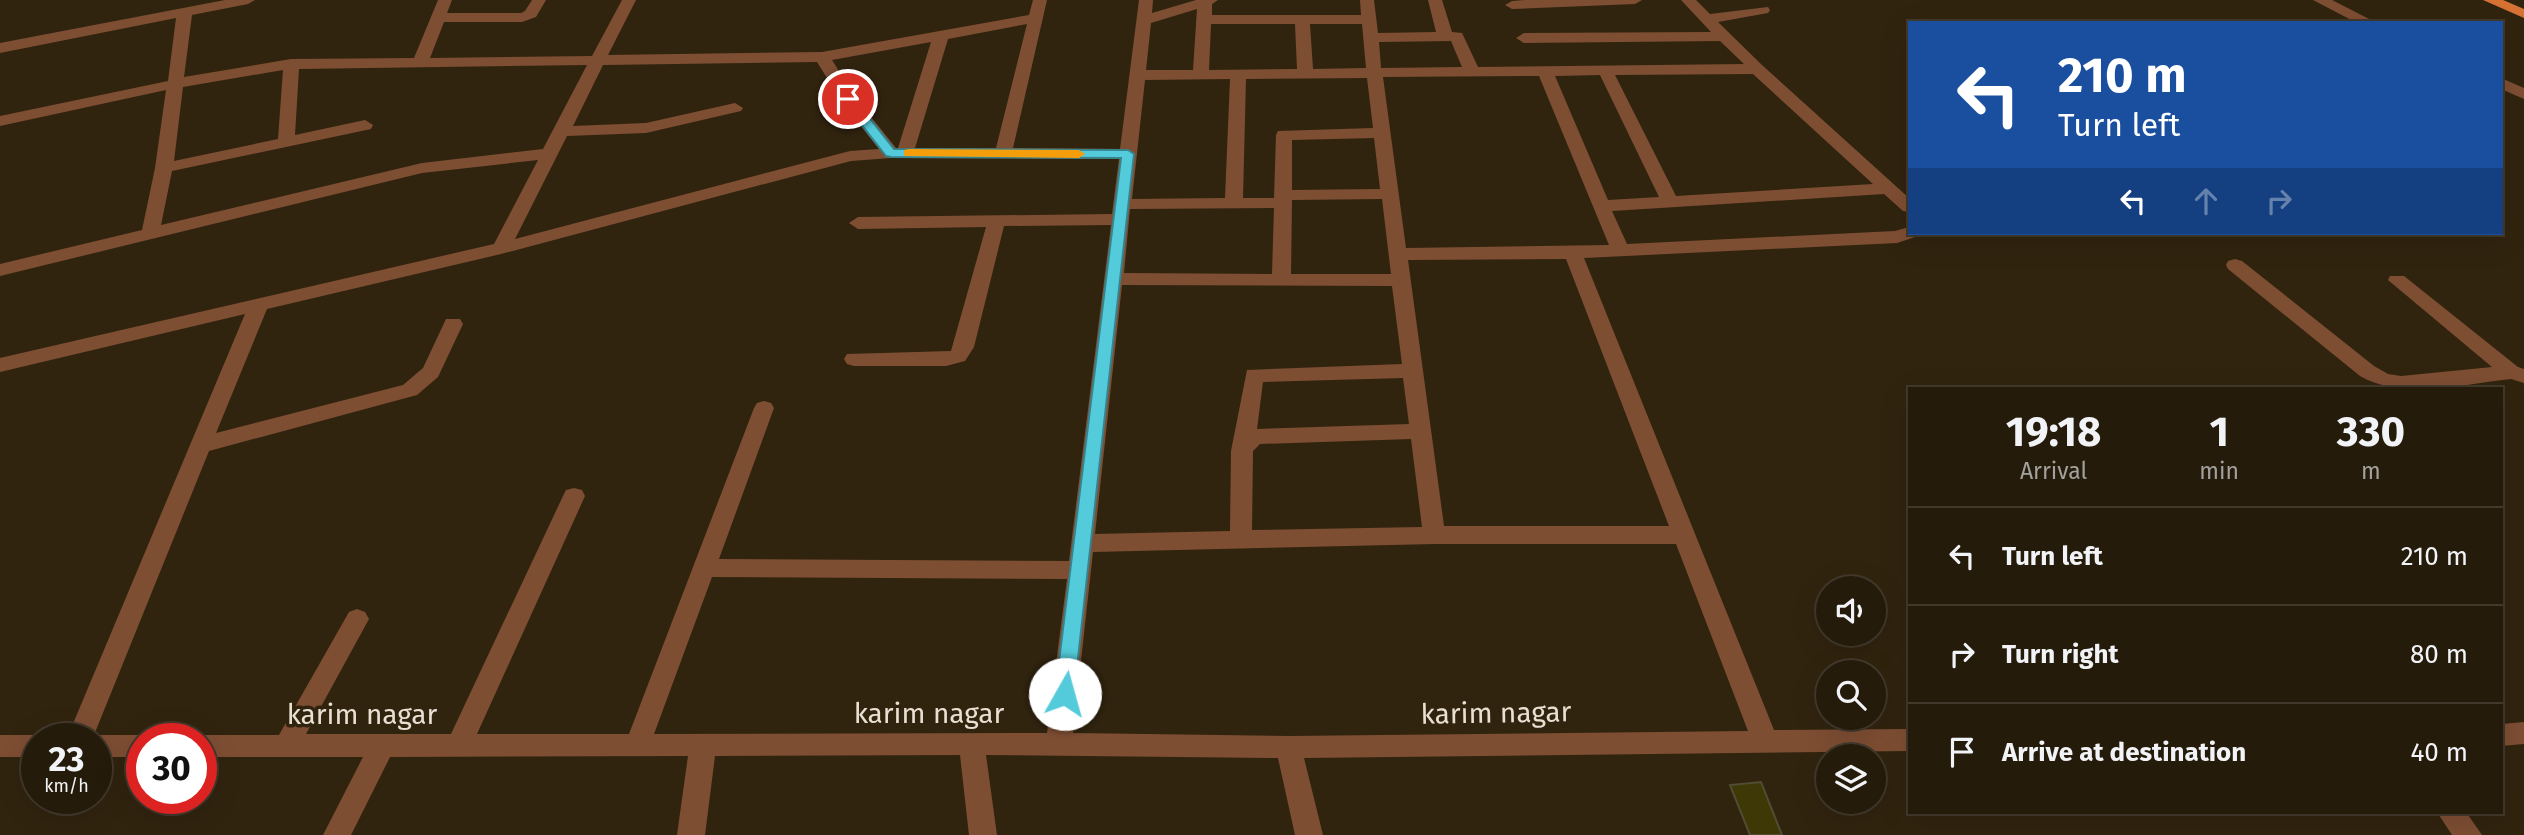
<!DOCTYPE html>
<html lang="en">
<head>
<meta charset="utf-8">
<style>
	:root { --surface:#251b0b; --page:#312819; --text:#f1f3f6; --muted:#a3a19d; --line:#42392c }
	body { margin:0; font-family:"Fira Sans",sans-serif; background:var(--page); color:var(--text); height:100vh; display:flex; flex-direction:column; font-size:26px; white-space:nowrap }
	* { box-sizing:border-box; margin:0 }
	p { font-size:23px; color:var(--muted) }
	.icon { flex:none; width:38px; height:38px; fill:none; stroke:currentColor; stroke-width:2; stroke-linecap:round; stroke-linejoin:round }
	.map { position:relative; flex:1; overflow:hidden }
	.panel { position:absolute; left:1908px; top:387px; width:595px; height:427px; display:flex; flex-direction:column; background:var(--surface); border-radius:0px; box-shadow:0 7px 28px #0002,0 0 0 2px var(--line) }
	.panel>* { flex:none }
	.hud { position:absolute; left:1908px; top:21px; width:595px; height:214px; border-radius:0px; box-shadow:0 7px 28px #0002,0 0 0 2px var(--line); background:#1a4fa0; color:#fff; overflow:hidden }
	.controls { position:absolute; left:1816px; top:576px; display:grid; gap:14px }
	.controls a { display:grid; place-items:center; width:70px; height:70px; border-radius:50%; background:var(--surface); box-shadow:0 7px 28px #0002,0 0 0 2px var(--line); font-size:35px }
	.speed { position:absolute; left:21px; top:723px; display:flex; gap:14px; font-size:35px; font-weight:700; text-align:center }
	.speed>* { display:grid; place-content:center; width:91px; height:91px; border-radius:50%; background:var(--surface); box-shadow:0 7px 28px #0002,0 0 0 2px var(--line); line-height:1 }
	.speed small { font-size:18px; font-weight:400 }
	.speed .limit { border:10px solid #d22; background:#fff; color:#111 }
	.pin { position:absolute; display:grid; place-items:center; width:60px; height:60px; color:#fff; margin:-30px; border:4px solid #fff; border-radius:50%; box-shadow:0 2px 7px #0007 }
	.me { position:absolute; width:77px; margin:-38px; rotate:7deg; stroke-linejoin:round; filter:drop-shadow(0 0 5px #0008) }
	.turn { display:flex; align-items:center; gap:24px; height:147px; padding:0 35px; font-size:32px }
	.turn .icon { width:91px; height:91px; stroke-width:2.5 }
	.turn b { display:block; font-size:49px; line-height:60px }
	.lanes { display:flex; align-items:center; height:66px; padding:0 35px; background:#0003; justify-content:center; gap:35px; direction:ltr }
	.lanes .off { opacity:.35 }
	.eta { display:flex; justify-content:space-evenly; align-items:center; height:119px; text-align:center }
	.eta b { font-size:42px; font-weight:700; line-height:49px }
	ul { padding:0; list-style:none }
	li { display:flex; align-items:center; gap:21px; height:98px; padding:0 35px; border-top:2px solid var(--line) }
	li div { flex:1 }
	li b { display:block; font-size:26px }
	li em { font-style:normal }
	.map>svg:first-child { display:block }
</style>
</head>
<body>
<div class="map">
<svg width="2524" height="835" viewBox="0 0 2524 835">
	<rect width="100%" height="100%" fill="#31240f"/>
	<path fill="#3e3806" stroke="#504d35" stroke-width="2" d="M1761,782L1782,835H1750L1730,785Z"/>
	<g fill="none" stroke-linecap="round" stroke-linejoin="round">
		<path fill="#7e4e33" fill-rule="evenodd" d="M225,0H255L248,4L192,15L184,77L291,59L414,58L438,0H452L447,13H521L525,11L532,0H546L536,17L522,22H444L430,58L592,56L622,0H636L608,55L822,52L1029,15L1033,0H1047L1013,148L1120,149L1139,0H1153L1152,13L1196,0H1218L1212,4V15H1361L1360,0H1374L1378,33L1436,32L1428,0H1442L1452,32L1462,33L1478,67L1744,64L1720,41L1524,43L1516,38L1524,33L1711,32L1681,0H1696L1710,14L1768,7L1770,10L1768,13L1718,22L1763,66L1909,198V212L1903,211L1884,194L1612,211L1627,244L1895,231L1909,227V233H1918L1915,237L1897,243L1584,258L1774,730L1909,729V751L1304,758L1323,835H1295L1278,758L986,755L997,835H969L960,755L715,756L705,835H677L688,756L390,757L351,835H323L363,757H201V738H192L201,735H279L349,612L357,609L365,612L369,619L306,734H451L563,496L566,490L574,488L582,490L585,496L477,734H629L754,408L757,403L764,401L771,403L774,408L719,559L1069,561L1111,225L1004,226L974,347L965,361L946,366H854L847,364L844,359L847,354L951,351L986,227L858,229L849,223L858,217L1112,214L1119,159L891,158L851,161L501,254L267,309L216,433L403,385L423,368L446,319H460L463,324L438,377L417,395L209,451L94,735H142L151,738H142V757H96V738H67L245,314L0,372V358L494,244L538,160L422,173L0,276V264L142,230L155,168L166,90L0,126V116L168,81L176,18L0,53V43ZM1197,9L1193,70H1146L1151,23ZM1027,24L996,148H915L948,39ZM1211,24H1295L1297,69L1209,70ZM1310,24H1362L1366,68L1313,69ZM1451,41L1462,67L1381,68L1379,42ZM931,42L898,148H896L855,97L832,60ZM817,62L842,102L879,149L850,151L515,239L567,136L646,133L741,111L743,108L735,103L646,123L573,126L603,65ZM587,65L543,149L422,163L161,225L172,171L371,129L373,125L365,120L295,135L299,69ZM283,70L278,139L174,161L183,87ZM1753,74L1873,184L1676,196L1615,75ZM1600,75L1659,197L1608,200L1555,76ZM1539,76L1609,245L1406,248L1383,77ZM1367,78L1373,128L1278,131L1276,135L1274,198H1243L1246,79ZM1230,79L1225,198L1132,199L1145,80ZM1374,138L1380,189L1292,190V140ZM1382,199L1391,274H1291L1292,200ZM1274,208L1272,274L1124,273L1130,209ZM1566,259L1669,526H1444L1408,260ZM1122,285L1392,286L1402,364L1247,370L1231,451L1230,531L1095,534ZM1403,378L1409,424L1257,429L1263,382ZM1411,439L1422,527L1252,530L1253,451L1260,444ZM1434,544H1676L1748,731L1288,736L1073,733L1093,552ZM712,577L1067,579L1047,733L654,734Z
			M1525,0H1642L1635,4L1512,9L1505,5L1512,1Z
			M2313,0H2332L2377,23H2357Z
			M2501,78L2524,88V99L2501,89Z
			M2235,259L2242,261L2374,366L2388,374L2401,376L2492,367L2388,280L2390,276H2404L2518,367L2524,369V383L2511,379C2463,384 2403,401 2360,376L2228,269L2226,265L2228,261Z
			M2524,722V744L2501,746V724Z
			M0,735H37L46,738H37V757H0Z
			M2437,812H2466L2482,835H2452Z"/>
		<path fill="#d57234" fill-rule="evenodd" d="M2483,0H2503L2524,9V18Z"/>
	</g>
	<path fill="#53cbda" stroke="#36848e" stroke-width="2" d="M848,95L852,96L894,149L1128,150L1134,154L1074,694L1071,700L1065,702L1058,700L1055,694L1121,158L891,157L886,156L843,101L841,99Z"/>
	<path fill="#f59e0b" d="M909,149L1079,150L1085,154L1079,158L904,156V150Z"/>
	<g text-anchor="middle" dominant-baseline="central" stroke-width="7" stroke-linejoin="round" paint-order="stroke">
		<g font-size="28" fill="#e9e0d3" stroke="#31240f">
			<text x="929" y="713">karim nagar</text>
			<text transform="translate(1496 713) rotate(-1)">karim nagar</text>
			<text x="362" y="714">karim nagar</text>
		</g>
	</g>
</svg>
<div class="controls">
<a><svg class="icon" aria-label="sound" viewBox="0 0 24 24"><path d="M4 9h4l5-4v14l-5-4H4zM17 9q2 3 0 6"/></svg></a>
<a><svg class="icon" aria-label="search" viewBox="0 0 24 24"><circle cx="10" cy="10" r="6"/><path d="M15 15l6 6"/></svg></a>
<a><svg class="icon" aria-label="layers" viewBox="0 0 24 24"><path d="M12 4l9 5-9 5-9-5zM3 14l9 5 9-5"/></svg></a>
</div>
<div class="speed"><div>23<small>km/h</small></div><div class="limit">30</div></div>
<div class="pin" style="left:848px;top:99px;background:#d93025"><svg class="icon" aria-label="arrive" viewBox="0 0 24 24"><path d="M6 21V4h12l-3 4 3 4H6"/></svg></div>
<svg class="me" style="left:1065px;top:694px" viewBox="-20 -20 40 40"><circle r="19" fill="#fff"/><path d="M0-13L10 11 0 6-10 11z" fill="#53cbda"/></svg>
<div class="hud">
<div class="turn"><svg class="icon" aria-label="left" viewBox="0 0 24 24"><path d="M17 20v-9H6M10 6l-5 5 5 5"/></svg><div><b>210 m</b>Turn left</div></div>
<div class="lanes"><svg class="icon" aria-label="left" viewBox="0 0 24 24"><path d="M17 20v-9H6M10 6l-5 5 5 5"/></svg><svg class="icon off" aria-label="ahead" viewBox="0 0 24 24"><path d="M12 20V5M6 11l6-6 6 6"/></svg><svg class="icon off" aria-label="right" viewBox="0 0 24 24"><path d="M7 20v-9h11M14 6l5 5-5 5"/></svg></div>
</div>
<section class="panel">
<div class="eta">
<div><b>19:18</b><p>Arrival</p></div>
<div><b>1</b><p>min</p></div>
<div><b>330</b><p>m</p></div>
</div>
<ul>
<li><svg class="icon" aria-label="left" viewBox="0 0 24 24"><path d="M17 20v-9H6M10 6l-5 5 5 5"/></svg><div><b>Turn left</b></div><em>210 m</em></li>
<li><svg class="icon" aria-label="right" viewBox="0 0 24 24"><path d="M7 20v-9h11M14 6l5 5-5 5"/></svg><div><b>Turn right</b></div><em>80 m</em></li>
<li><svg class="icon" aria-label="arrive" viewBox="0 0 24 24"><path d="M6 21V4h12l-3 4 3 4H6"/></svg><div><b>Arrive at destination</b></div><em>40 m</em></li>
</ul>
</section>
</div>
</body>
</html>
